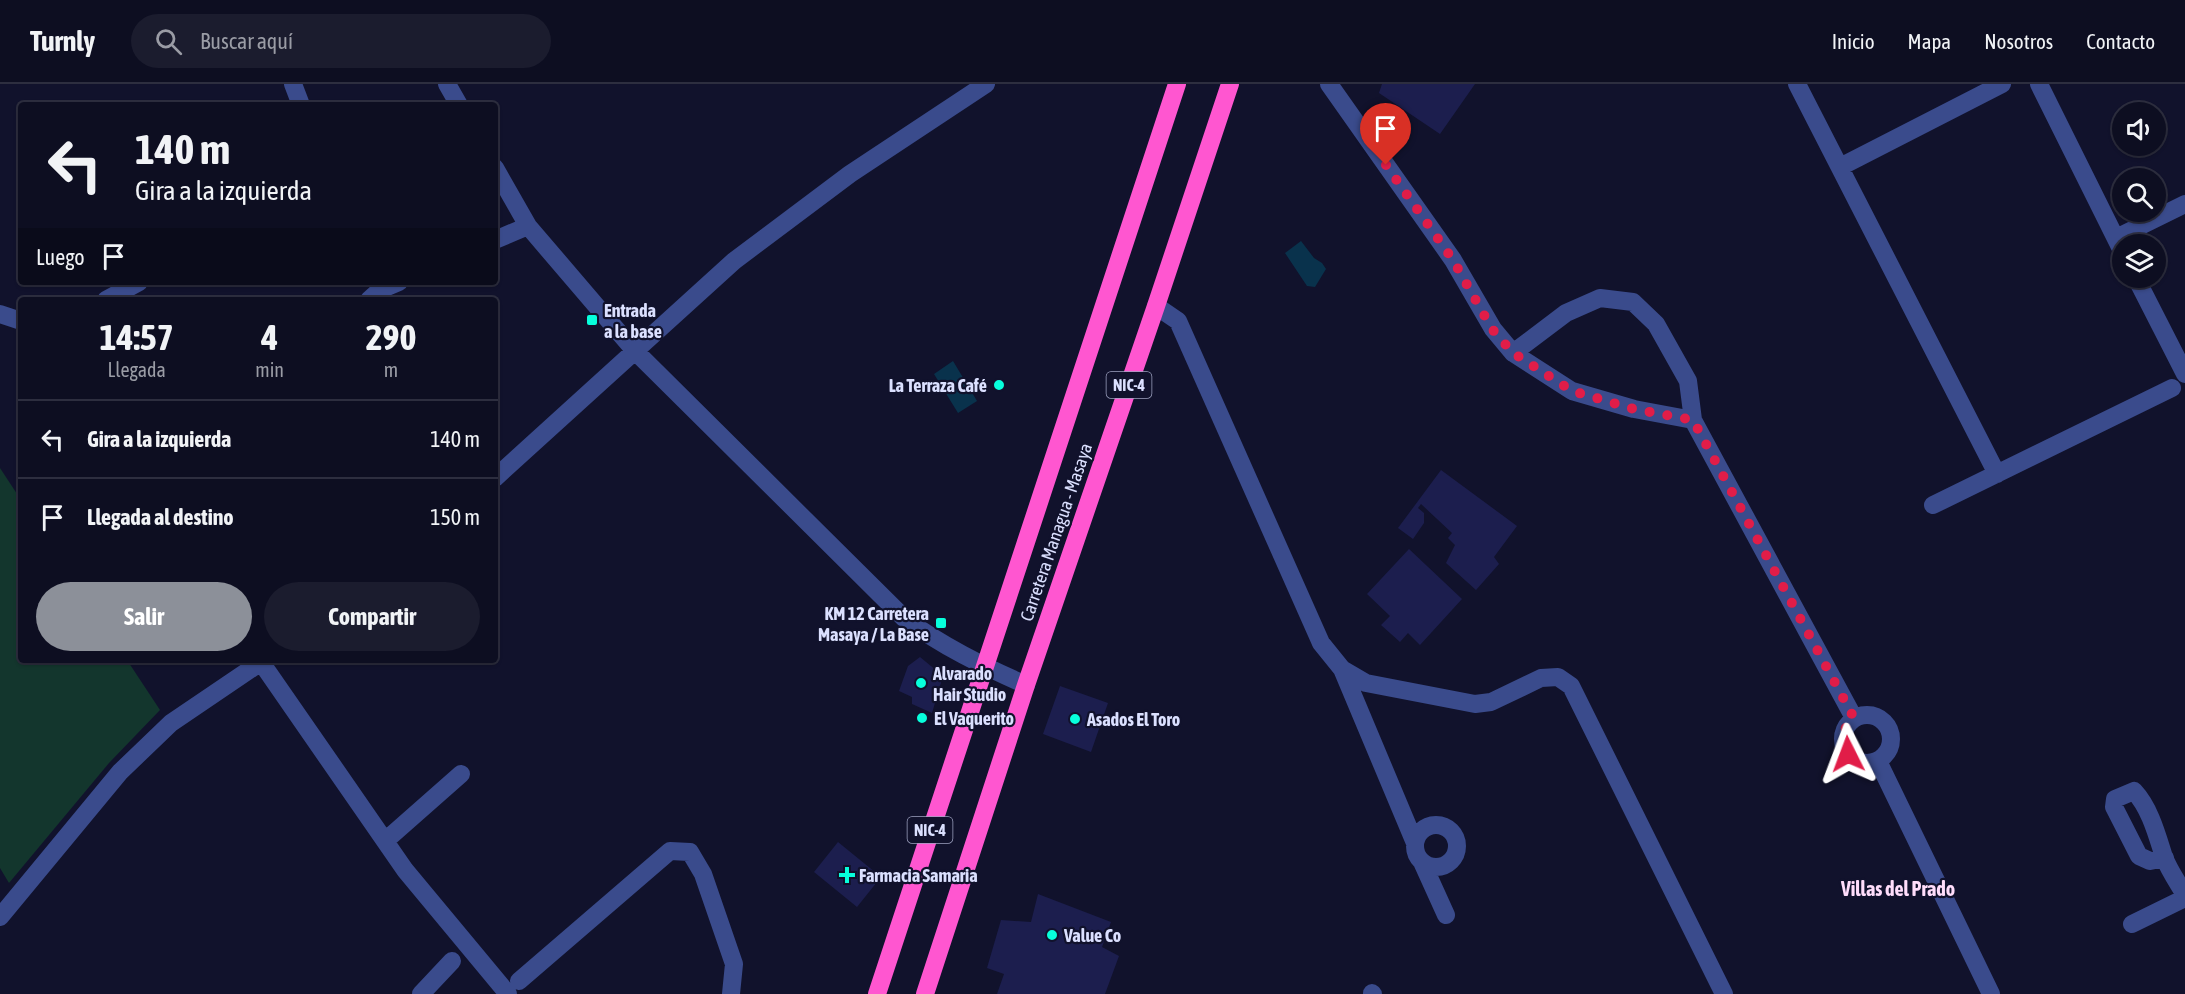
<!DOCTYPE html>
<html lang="es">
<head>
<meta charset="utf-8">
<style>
	:root { --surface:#0d0e21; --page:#1b1c2e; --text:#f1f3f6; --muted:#9a9ca5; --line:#2d2e3f; --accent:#8c9099 }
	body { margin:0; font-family:"Asap Condensed",sans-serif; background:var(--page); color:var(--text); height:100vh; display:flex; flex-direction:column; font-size:22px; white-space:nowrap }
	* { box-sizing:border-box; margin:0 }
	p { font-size:20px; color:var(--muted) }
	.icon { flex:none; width:33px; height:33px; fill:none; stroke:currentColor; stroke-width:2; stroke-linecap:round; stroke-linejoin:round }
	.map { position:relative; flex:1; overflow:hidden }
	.drawer { position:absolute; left:18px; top:213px; width:480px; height:366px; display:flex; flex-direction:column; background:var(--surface); border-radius:6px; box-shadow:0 2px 4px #0004,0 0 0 2px var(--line) }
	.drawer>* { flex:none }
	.guide { position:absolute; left:18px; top:18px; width:480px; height:183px; border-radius:6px; box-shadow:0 2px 4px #0004,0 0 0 2px var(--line); background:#0d0e21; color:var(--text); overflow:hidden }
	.buttons { position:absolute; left:2112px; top:18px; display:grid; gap:12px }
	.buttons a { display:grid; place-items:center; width:54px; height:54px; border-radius:50%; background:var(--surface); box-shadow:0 2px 4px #0004,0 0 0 2px var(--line); font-size:30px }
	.pin { position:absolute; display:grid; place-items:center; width:51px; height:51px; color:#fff; margin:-62px -26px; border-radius:50% 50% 50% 0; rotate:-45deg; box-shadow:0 0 6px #0007 }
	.pin .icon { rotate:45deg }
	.me { position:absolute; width:66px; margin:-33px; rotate:357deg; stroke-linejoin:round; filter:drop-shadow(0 0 4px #0008) }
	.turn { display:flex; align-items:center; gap:21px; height:126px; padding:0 18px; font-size:27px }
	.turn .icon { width:78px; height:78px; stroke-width:2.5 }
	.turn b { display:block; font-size:42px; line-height:51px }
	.then { display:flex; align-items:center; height:57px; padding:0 18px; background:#0003; gap:12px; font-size:22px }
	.eta { display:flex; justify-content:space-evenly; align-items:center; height:102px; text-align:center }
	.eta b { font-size:36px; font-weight:700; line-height:42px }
	.action { display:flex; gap:12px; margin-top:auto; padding:12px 18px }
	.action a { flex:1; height:69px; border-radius:36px; background:var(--accent); color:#fff; font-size:24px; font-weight:700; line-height:69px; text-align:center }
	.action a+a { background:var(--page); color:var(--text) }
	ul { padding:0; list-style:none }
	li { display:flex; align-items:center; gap:18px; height:78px; padding:0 18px; border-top:2px solid var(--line) }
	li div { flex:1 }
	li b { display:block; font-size:22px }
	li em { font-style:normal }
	header { display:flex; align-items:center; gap:36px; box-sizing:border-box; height:84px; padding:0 30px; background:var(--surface); border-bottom:2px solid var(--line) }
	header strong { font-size:28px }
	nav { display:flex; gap:33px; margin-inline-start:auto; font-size:21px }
	.search { width:420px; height:54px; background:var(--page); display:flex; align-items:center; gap:15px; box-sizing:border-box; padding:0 21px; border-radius:33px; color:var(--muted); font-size:22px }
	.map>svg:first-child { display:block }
</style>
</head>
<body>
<header>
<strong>Turnly</strong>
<div class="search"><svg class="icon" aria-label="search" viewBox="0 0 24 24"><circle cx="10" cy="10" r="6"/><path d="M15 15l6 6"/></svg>Buscar aquí</div>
<nav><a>Inicio</a><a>Mapa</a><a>Nosotros</a><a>Contacto</a></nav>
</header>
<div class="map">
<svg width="2185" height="910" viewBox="0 0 2185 910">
	<rect width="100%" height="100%" fill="#11122c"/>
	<path fill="#13362d" d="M0,384L21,416V576H127L160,626L109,679L9,799L0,784Z"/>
	<path fill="#09324c" d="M1301,157L1314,174L1322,179L1326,185L1315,203L1307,202L1285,169Z
		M953,277L977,317L958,329L934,290Z"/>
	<path fill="#1c1e4e" d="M1382,0H1475L1440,50L1379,9Z
		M1441,386L1517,442L1494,473L1499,480L1476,506L1446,479L1455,461L1448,454L1452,449L1421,420L1418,424L1424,429V439L1413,455L1398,444Z
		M1409,465L1462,515L1420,561L1408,549L1400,558L1381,541L1390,532L1367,510Z
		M920,573L943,592L932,629L912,620V613L899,607L908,582Z
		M1060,602L1108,619L1091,668L1043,650Z
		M838,758L881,793L857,823L814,788Z
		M1038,810L1111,838L1102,863L1119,872L1105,910H997L1004,890L987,884L1001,836L1031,838Z"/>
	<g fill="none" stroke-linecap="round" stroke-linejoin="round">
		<path stroke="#3a4b8c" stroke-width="18" d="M293,0L301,21
			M447,0L459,21
			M1329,0L1453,176L1493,245L1513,269L1572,307L1634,325L1693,336
			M1797,0L1997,390
			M2039,0L2122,167
			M1840,83L2002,0
			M495,84L528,142L634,266L904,534C942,562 983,582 1026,601
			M2116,154L2185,120
			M495,156L528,142
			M2136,194L2185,290
			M106,216L139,198
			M369,216L380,206L399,198
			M1156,222L1178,237L1321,559L1342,585L1366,599L1475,620L1491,618L1541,594L1558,593L1571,602L1724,910
			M0,230L21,237
			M1513,269L1566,229L1600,214L1633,218L1656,240L1688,297L1693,336L1854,634
			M495,394L734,177L850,90L986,0
			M1933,421L2172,304
			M261,578L405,786L508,910
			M1342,585L1415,759
			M1843 655a24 24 0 1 1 48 0a24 24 0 1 1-48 0Z
			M1878,677L1991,910
			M1415 762a21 21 0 1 1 42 0a21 21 0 1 1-42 0Z
			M385,757L461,690
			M2165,774L2150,777L2139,772L2114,723L2115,715L2134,707C2150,724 2157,751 2164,773C2169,786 2178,799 2185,811
			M1422,778L1446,831
			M0,833L120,688L171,639L264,576
			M2132,840L2185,814
			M519,897L670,767L690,768L703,790L734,880L731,910
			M1372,909L1373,910
			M421,910L452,877"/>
		<path stroke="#ff56d0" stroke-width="18" d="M877,910L1177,0
			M925,910L1026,601L1156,222L1230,0"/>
	</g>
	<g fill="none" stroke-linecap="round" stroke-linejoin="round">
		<path stroke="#e11d48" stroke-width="10" stroke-dasharray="0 18" d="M1386,81L1453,176L1492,245L1513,269L1572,307L1634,325L1693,336L1854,634C1842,644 1840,656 1848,670"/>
	</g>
	<g fill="#07ffdc" stroke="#11122c" stroke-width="2">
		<rect x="586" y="230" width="12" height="12" rx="3"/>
		<circle cx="999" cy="301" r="6"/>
		<rect x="935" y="533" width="12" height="12" rx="3"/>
		<circle cx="921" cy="599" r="6"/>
		<circle cx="922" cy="634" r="6"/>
		<circle cx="1075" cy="635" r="6"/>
		<path d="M844 782h6v6h6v6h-6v6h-6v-6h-6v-6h6z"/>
		<circle cx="1052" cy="851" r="6"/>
	</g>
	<g text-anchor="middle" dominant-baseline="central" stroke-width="4.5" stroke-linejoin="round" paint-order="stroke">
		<g fill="#11122c" stroke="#9ea2c0" stroke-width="1.5">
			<rect x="1106.5" y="288" width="45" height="26" rx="4.5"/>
			<rect x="907.5" y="733" width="45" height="26" rx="4.5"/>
		</g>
		<g font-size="16" font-weight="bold" fill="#dbe0ff">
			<text x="1129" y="301">NIC-4</text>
			<text x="930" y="746">NIC-4</text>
		</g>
		<g font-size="18" font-weight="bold" fill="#dbe0ff" stroke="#11122c" text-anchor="start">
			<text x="604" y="226">Entrada<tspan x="604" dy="21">a la base</tspan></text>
			<text x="987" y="301" text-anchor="end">La Terraza Café</text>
			<text x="929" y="529" text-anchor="end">KM 12 Carretera<tspan x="929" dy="21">Masaya / La Base</tspan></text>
			<text x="933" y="589">Alvarado<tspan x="933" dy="21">Hair Studio</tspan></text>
			<text x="934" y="634">El Vaquerito</text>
			<text x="1087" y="635">Asados El Toro</text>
			<text x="859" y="791">Farmacia Samaria</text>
			<text x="1064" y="851">Value Co</text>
		</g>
		<g font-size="18" fill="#dbe0ff" stroke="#11122c">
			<text transform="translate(1056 448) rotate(-71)">Carretera Managua - Masaya</text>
		</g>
		<g font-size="20" font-weight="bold" fill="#ffddfb" stroke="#11122c">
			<text x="1898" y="804">Villas del Prado</text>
		</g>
	</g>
</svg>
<div class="buttons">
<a><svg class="icon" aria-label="sound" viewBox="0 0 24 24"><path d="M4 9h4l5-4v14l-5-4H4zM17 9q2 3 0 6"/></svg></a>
<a><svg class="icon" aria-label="search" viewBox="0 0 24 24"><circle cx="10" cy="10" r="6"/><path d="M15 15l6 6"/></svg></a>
<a><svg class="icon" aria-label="layers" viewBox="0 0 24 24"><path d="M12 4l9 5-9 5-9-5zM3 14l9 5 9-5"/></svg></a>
</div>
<div class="pin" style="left:1386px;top:81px;background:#d93025"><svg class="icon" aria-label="arrive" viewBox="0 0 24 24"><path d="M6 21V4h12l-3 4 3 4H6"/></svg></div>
<svg class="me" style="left:1848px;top:670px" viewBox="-20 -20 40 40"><path d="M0-17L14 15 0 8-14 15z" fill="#e11d48" stroke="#fff" stroke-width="4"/></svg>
<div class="guide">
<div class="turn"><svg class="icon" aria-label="left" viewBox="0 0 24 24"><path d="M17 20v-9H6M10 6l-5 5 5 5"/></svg><div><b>140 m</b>Gira a la izquierda</div></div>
<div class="then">Luego<svg class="icon" aria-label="arrive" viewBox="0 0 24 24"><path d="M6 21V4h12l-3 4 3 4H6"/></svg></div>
</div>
<section class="drawer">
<div class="eta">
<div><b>14:57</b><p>Llegada</p></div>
<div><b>4</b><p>min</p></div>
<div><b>290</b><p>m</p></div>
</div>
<ul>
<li><svg class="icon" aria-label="left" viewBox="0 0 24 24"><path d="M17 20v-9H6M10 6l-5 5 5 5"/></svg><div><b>Gira a la izquierda</b></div><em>140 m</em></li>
<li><svg class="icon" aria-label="arrive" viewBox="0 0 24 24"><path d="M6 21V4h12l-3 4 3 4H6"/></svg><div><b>Llegada al destino</b></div><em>150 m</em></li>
</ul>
<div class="action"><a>Salir</a><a>Compartir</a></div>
</section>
</div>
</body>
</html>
